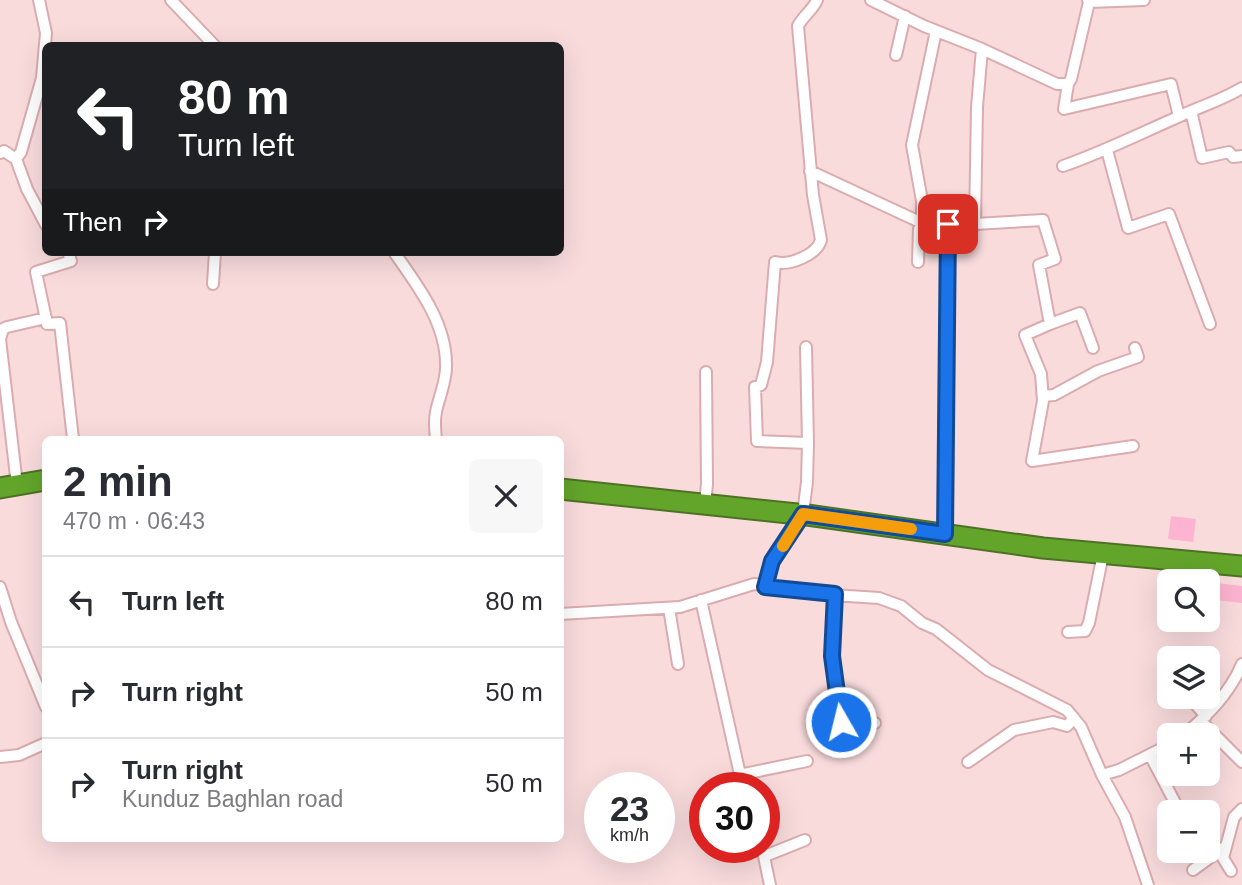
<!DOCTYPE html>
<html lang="en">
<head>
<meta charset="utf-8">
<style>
	:root { --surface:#fff; --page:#f7f7f7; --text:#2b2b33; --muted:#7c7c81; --line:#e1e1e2 }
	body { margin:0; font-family:Helvetica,sans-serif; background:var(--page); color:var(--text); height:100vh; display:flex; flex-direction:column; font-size:26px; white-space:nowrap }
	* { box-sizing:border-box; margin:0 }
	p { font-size:23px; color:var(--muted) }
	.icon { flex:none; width:38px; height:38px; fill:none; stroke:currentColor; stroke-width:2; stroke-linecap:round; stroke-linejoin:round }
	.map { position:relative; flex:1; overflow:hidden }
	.side { position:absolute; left:42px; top:436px; width:522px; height:406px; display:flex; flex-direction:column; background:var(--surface); border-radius:10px; box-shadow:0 7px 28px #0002 }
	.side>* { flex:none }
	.hud { position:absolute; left:42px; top:42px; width:522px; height:214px; border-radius:10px; box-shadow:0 7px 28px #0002; background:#202124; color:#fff; overflow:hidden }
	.buttons { position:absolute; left:1157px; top:569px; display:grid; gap:14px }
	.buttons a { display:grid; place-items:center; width:63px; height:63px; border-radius:10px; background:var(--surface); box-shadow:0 7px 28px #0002; font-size:35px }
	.speed { position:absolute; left:584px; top:772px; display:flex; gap:14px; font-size:35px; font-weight:700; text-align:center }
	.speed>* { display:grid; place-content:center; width:91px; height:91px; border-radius:50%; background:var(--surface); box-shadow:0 7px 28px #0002; line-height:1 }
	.speed small { font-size:18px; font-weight:400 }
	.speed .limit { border:10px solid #d22; background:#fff; color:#111 }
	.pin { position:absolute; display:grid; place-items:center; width:60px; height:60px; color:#fff; margin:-30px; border-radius:14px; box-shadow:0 4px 10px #0006 }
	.me { position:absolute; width:77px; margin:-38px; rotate:352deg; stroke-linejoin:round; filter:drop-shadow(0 0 5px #0008) }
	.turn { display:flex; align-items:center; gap:24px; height:147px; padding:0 21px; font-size:32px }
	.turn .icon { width:91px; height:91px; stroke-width:2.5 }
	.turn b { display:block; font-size:49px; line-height:60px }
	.then { display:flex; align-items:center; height:66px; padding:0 21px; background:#0003; gap:14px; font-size:26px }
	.round { display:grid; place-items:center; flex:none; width:74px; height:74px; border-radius:10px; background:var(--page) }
	.head { display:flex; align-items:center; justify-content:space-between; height:119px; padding:0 21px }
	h1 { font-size:42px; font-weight:700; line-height:52px }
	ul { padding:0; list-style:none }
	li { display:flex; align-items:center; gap:21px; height:91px; padding:0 21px; border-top:2px solid var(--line) }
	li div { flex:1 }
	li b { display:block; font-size:26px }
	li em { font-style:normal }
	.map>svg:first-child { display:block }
</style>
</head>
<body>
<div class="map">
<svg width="1242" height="885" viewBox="0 0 1242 885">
	<rect width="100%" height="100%" fill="#f9dbdc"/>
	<path fill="#fdb4d1" d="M1171,516L1196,519L1193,542L1168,539Z
		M1208,582L1242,586V603L1208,599Z"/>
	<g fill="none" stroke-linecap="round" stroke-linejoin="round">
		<defs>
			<path id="street" d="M171,0L215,46
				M871,0L924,26L982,49L1057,84H1068L1064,109L1171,84L1179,116
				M1088,0L1089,2L1144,0
				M896,55L905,16
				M1068,84L1071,79L1089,2
				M1191,111L1202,158L1229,152L1233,157L1242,156
				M1107,150L1128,228L1169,214L1210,324
				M0,153L4,151L16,159L27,189L46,225
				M16,159L21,152L42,78L46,33L39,0
				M1063,166C1103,152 1139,134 1178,117C1199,107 1222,100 1242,88
				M810,171L922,223L975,224L1043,220L1055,259L1039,265L1050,324L1025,335L1041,374L1043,401L1032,461L1133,446
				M975,224L977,107L982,49
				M68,252L71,261L36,272L47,324L60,323L73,439
				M394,252C417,285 446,322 446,364C447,381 439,396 436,412C434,421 435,430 436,439
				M918,262L919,229L922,223V201L912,145L936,31
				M213,284L215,252
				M1050,324L1080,313L1093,348
				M0,339L17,485
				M0,339L3,329L7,327L46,318
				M1043,396L1054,395L1098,371L1138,357L1135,348
				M808,443L757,441L755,387L761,385L767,362L775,262C789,266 817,255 821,240L813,195L798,26C803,16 813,10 817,0
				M705,504L707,484L706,372
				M945,534L948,224
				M0,587L11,622L46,707
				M765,587L772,561L803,514L807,482L808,443L806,347
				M835,594L832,656L841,722L875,723
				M701,600L743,788
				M669,608L678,664
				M560,614L680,607L754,584L818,594L879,598L901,606L922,623L936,629L988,670L1067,710L1081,727L1102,775L1125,817L1148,885
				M1068,632L1085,631L1089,623L1103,554
				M1188,696L1206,716
				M1201,721L1242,762
				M1184,735C1208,715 1230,693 1242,664
				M1150,755L1180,812
				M0,757L19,755L46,743
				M968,762L1014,730L1053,722L1067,726L1074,718
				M739,775L807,761
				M1102,775L1119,770L1169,745
				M762,847L770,885
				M765,856L805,840
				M1193,870L1226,846
				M1231,871L1223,858L1234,817L1242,809"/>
			<path id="highway" d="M0,488L46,480
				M560,489L807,515L1043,548L1242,566"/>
		</defs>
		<use href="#street" stroke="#dbacaf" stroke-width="14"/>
		<use href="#highway" stroke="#4d7223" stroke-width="23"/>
		<use href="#street" stroke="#fff" stroke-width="10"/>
		<use href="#highway" stroke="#63a52b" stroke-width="19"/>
	</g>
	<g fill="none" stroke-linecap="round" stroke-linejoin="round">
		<defs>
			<path id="route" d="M841,722L832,656L835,594L765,587L772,561L803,514L945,534L948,224"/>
		</defs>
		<use href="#route" stroke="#114b97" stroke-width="18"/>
		<use href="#route" stroke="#1a73e8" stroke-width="12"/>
		<path stroke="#f59e0b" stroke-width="12" d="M783,546L803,514L911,529"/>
	</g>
</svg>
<div class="buttons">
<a><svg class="icon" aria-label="search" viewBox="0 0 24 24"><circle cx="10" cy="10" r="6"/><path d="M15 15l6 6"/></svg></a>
<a><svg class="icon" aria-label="layers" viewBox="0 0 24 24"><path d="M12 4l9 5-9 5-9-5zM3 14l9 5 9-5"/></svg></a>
<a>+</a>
<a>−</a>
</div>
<div class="speed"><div>23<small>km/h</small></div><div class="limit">30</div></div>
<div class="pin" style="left:948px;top:224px;background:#d93025"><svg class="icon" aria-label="arrive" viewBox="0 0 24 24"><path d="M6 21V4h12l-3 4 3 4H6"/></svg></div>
<svg class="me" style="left:841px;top:722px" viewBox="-20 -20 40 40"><circle r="17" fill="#1a73e8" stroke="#fff" stroke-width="3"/><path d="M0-11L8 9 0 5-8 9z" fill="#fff"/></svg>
<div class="hud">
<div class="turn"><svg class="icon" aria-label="left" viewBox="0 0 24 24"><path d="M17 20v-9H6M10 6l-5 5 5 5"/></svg><div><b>80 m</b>Turn left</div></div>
<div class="then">Then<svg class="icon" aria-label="right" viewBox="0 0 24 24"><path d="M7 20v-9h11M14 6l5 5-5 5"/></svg></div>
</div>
<section class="side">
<div class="head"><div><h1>2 min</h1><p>470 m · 06:43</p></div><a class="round"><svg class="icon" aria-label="close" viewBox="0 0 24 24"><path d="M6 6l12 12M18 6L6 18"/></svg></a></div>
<ul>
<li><svg class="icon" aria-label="left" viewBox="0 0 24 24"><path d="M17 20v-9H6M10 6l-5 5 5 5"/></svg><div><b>Turn left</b></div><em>80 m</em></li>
<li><svg class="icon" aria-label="right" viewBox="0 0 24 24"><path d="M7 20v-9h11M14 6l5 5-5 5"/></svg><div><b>Turn right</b></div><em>50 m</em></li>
<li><svg class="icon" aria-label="right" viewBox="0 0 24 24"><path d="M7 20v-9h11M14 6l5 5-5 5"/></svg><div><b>Turn right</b><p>Kunduz Baghlan road</p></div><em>50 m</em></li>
</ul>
</section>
</div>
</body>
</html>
